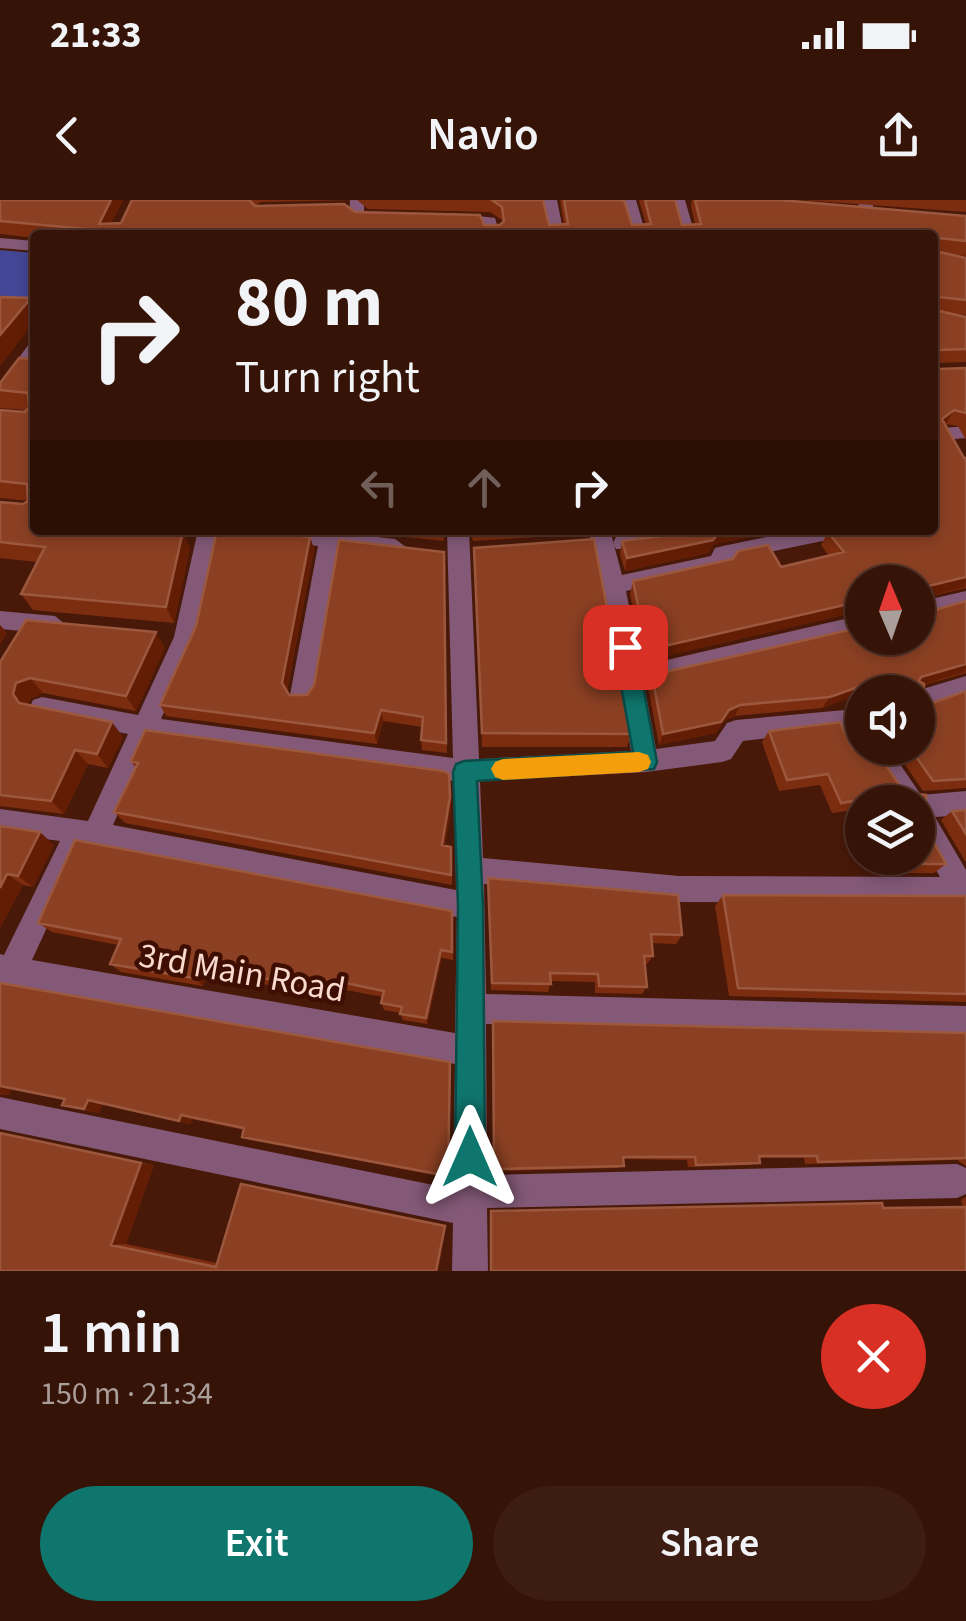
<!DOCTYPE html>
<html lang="en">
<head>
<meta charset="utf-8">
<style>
	:root { --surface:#361307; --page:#3d1c11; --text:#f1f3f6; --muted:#aa9e9b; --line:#503228; --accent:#0f766e }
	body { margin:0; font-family:"Source Sans 3",sans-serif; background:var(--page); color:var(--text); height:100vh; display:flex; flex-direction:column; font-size:38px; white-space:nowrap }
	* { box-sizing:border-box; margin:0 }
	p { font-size:32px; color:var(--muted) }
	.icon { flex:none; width:55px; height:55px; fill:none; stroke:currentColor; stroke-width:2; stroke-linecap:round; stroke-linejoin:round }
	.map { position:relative; height:1071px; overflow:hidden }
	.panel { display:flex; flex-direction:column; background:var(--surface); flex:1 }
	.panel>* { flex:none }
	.top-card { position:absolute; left:30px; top:30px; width:908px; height:305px; border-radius:10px; box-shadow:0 5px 15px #0003,0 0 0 2px var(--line); background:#361307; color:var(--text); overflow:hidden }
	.needle { width:65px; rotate:358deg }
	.fabs { position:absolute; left:845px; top:365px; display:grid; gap:20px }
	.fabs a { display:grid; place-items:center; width:90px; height:90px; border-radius:50%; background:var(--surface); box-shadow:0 5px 15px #0003,0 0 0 2px var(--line); font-size:50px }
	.pin { position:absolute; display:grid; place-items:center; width:85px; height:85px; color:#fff; margin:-42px; border-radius:20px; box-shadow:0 5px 15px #0006 }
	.me { position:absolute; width:110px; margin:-55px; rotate:0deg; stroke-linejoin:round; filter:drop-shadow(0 0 8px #0008) }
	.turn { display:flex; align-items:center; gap:35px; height:210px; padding:0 40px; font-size:45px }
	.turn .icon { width:130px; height:130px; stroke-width:2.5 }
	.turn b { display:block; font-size:70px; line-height:85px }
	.lanes { display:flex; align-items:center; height:95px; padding:0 40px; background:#0003; justify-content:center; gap:50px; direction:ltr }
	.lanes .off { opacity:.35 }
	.round { display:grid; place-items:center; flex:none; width:105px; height:105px; border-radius:52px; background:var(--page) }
	.summary { display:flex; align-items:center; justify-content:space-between; height:170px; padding:0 40px }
	h1 { font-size:60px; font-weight:600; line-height:75px }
	.action { display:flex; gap:20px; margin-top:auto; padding:20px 40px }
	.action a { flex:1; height:115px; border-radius:60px; background:var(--accent); color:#fff; font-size:40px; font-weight:600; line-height:115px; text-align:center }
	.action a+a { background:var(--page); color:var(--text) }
	.status { display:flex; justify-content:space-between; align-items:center; height:70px; padding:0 50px; background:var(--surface); direction:ltr }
	.status svg { height:28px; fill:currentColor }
	header { display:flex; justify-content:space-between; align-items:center; height:130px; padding:0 40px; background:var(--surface); font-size:45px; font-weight:600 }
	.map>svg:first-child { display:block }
</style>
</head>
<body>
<div class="status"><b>21:33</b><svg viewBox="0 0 49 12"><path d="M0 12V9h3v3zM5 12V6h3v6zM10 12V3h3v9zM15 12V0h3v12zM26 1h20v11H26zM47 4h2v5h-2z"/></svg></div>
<header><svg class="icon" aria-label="back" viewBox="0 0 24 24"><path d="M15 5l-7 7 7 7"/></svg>Navio<svg class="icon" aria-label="share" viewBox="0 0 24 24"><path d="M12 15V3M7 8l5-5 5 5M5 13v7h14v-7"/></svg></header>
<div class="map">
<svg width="966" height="1071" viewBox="0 0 966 1071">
	<rect width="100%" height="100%" fill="#481909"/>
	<path fill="#434694" d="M0,50L35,53V102L0,99Z"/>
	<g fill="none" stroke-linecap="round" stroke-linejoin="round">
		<path fill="#835977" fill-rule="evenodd" d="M350,0H364V35H348Z
			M543,0H557L564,35H548Z
			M622,0H636L646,35H630Z
			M671,0H685L695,35H679Z
			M858,0H872L878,35H862Z
			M452,13L495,18L500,35H484L483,25L447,21V15Z
			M0,38L35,41V51L0,48Z
			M35,143V161L7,200L0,202V183L29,144Z
			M966,226V238L932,241V229Z
			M198,330H220L198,437L161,519L453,558L447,330H469L479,559L631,551L603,385L588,330H610L622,375L711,356L715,348L723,346L800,330H848L837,338L731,360L727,368L719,370L626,391L641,466L862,415V433L644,484L656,549L715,541L727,523L736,520L856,509L862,511V527L743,541L731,559L722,562L646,572L480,581L483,658L679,676L940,677L918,636V602H897L862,548H889L921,595L966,591V615L935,617L966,670V709L955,703L679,702L484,684L486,794L966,806V836L486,824L487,975L957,964L966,968V994L957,998L487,1008L488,1071H452L453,1023L0,929V897L453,989L455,864L0,784V754L4,755L60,641L0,633V609L88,621L128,534L42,517L33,514L30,507L33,500L42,497L138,515L174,437ZM152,539L454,581L456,690L113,625ZM85,645L457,717L455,833L32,760Z
			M229,330H343L342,333L395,339L406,347L395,355L339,349L311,502H293L290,495L318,346L240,338Z
			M640,330H662L665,340L654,348L616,349L613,343L616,337L641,333Z
			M966,391V409L918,420V402Z
			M0,411L55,416L66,425L55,434L0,429Z
			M966,476V496L918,511V492H913Z"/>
	</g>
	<path fill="#7d2d0f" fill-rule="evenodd" d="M0,0L111,24L121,23L132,0H543L549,25L564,24L560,0H624L632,25L646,24L639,0H675L682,25L695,24L691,6L692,0H780L966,16V56L939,52L966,58V115L941,112L966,117V162L938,163L939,169L966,168V240L958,226L945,224L964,258H966V388L923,398V408L928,412L966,401V473L924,485V500L929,504L966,491V588L923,591L897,553L900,548H918V492H888L884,486L862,492L822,508L735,516L724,521L716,533L659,545L648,487L652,475L918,438L862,382V412L861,411L644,461L630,394L633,381L781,367L829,356L821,345L828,332L932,330V35H35V38L0,34ZM357,0L368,9L490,12L502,20V23L500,25H484L355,12L255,6L260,2Z
		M802,0H966V12Z
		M35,159V330L190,348L174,423L33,410L21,394L37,362L0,358V302L23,304L28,301L0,298V210L24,212L26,210L0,208V183Z
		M346,330H444V341L347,331Z
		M470,330H587L585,334L473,341Z
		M665,330H755H753L750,337L714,344L708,353L625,371L620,354L622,341L667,335Z
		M310,337L314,349L287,491L289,495H307L444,364L447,553L422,550L421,540L422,527L383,521L377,544L166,516L160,505L196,426Z
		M474,348L631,534L627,547H482Z
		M165,448L136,511L43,493L30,499L28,505L123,537L108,568L88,564L64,614L0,606V462Z
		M840,522L853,549L874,548L905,593L926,595V628L946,664L934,673H904L897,658H918V602H862V609L832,613L820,585L779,591L762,542L769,531Z
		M131,561L450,586L451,609L445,646L452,658V685L125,623L114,612L136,568Z
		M966,610V661H965L941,620L952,611Z
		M0,626L54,645L33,687L23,685L0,728Z
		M488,678L682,735L676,744L651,743L653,756L647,764H645L647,787L642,794L595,793V782L551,781L548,792L491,790Z
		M723,695L966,696V802L729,796L715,706Z
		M453,720V760L442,758L427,824L403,820L400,813L384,810L381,803L383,797L341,789L337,800L208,772L203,786L121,772L110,764L118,745L52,732L38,723Z
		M0,783L451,867L449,978L251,940L242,937L244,930L192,919L190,924L102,904L99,913L62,905L65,900L11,889L9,895L0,894Z
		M493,821L966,833V966L957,960L805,964L804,958H759L760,963L749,965L688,967L687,960L623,959L624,966L618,968L494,971Z
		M0,933L154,965L126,1044L217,1063L251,985L446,1025L438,1071H0Z
		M966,997V1071L883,1008L963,1007L961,1000Z"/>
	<path fill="#621d04" d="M111,0H123L108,31L99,24Z
		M31,98L35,106V122L0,166V135Z
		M954,210L946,224L934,232L942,219Z
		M726,330H753L750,337L714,344L708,353L625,371L627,358Z
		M183,331L190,348L174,423L166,407Z
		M310,337L314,349L286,494L282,483Z
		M966,377L965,387L918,399L924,387Z
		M862,401L861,411L644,461L647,450Z
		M0,425L7,433L0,445Z
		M156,432L165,448L136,511L126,496Z
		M966,464L965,472L912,488L921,477Z
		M892,475L884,486L862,492V494L822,508L830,497Z
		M30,478L43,493L30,499L27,508L19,503L13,494L16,483Z
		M740,505L735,516L724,521L716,533L659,545L663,534Z
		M381,510L383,521L377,544L374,533Z
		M112,522L123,537L108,568L97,554Z
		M75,550L88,564L64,614L51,601Z
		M449,574L451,609L443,656L442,645Z
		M40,632L54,645L33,687L18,676Z
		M7,674L23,685L0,728V688Z
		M441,750L442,758L427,824L426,818Z
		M199,764L208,772L203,786L194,778Z
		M336,781L341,789L337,800L333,793Z
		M450,862L451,867L449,978L448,976Z
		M0,886L11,889L9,895L0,893Z
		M88,900L102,904L99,913L84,909Z
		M181,915L192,919L190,924L179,921Z
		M141,963L154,965L126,1044L111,1045Z
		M446,1025L438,1071H436L445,1026Z"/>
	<path fill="#8b4023" stroke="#9c583e" stroke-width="2.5" d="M0,0H111L99,24L121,23L132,0H249L255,6L344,4L355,12L480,15L484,25H500L504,21L502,7L492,0H543L549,25L568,24L564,0H624L632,25L651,24L645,0H675L682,25L701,24L695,0H780L966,16V41L939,38L935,51L966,58V100L939,97L935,110L966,117V149L939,150L935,153L939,169L966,168V213L954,210L942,219L964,258H966V377L924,387L923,408L928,412L966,401V464L921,477L919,481L924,484V500L929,504L966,491V579L933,581L910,548H918V515L922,514L918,508V492H906L892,475L830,497L740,505L729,510L721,522L663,534L652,475L862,427V438H918V382H862V401L647,450L633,381L733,359L738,351L768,345L781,367L844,352L828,332L838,330H932V35H105L108,31L0,21Z
		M0,97L31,98L0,135Z
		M19,158L35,159V330L183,331L166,407L21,394L45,347L0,342V302L23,304L28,301L27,284L0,281V210L24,212L29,208L28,193L0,190V183Z
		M217,330H246L310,337L282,483L289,495H307L314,485L339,340L444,352L446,543L421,540L423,517L381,510L374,533L160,505L196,426Z
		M671,330H726L719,332L713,340L627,358L622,341L669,335Z
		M594,339L631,534L482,533L474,348Z
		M26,420L156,432L126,496L30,478L16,483L13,494L19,503L112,522L97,554L75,550L51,601L0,595V462Z
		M840,522L853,549L874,548L905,593L926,595V628L946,664H916L913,658H918V602H887L884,596L841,603L828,574L787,580L769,531Z
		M145,530L443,571L449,574L450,597L442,645L451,647V675L114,612L138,563L131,561Z
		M966,610V634L952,611Z
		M0,626L40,632L18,676L7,674L0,688Z
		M75,640L452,711V752L441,750L426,818L400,814L402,807L381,803L384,791L336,781L333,793L199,764L194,778L110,764L121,739L38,723Z
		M488,678L678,695L682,735L651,734L653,756H644L647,787L599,786L598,774L550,773L551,784L492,783Z
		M723,695L966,696V794L738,788Z
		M0,783L450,862L448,976L242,937L244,928L181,915L179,921L88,900L84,909L62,905L65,899L0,886Z
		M493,821L966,833V958L818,962L817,956H759L760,963L696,965L695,957H623L624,966L494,969Z
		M0,933L141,963L111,1045L216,1067L241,984L445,1026L436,1071H0Z
		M882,1003L883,1008L966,1007V1071H491V1011Z"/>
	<path fill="#0f766e" stroke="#0a4d48" stroke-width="2.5" d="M625,438L636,447L657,562L654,569L477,581L483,706L485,957L480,967L470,972L459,967L455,957L458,706L453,572L456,564L464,561L633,552L614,447Z"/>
	<path fill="#f59e0b" d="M639,552L648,555L651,562L648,569L639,572L503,580L495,577L491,569L495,562L503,559Z"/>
	<g text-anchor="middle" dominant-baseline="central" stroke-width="9" stroke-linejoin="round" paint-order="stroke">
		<g font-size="35" fill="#fadad0" stroke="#3d0e01">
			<text transform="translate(242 773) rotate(10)">3rd Main Road</text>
		</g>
	</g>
</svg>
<div class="fabs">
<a><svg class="needle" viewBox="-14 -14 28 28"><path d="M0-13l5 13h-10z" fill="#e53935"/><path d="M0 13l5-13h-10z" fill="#aa9e9b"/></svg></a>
<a><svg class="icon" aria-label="sound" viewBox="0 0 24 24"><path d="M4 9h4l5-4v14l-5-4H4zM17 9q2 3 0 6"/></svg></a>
<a><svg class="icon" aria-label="layers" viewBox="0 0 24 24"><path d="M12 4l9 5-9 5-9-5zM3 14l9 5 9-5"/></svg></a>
</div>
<div class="pin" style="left:625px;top:447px;background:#d93025"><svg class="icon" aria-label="arrive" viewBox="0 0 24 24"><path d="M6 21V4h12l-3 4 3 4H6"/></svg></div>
<svg class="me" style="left:470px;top:957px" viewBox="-20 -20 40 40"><path d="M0-17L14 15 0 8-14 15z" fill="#0f766e" stroke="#fff" stroke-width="4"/></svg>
<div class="top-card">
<div class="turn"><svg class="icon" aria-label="right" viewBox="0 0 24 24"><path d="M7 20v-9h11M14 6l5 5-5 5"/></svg><div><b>80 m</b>Turn right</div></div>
<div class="lanes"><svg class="icon off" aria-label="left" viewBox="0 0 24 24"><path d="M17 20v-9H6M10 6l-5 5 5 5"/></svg><svg class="icon off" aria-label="ahead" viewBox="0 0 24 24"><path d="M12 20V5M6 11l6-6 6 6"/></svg><svg class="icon" aria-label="right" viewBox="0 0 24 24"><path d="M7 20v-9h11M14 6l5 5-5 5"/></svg></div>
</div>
</div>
<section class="panel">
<div class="summary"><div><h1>1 min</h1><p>150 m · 21:34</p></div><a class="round" style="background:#d93025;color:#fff"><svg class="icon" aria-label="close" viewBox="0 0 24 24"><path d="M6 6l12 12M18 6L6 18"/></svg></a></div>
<div class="action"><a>Exit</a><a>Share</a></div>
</section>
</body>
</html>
